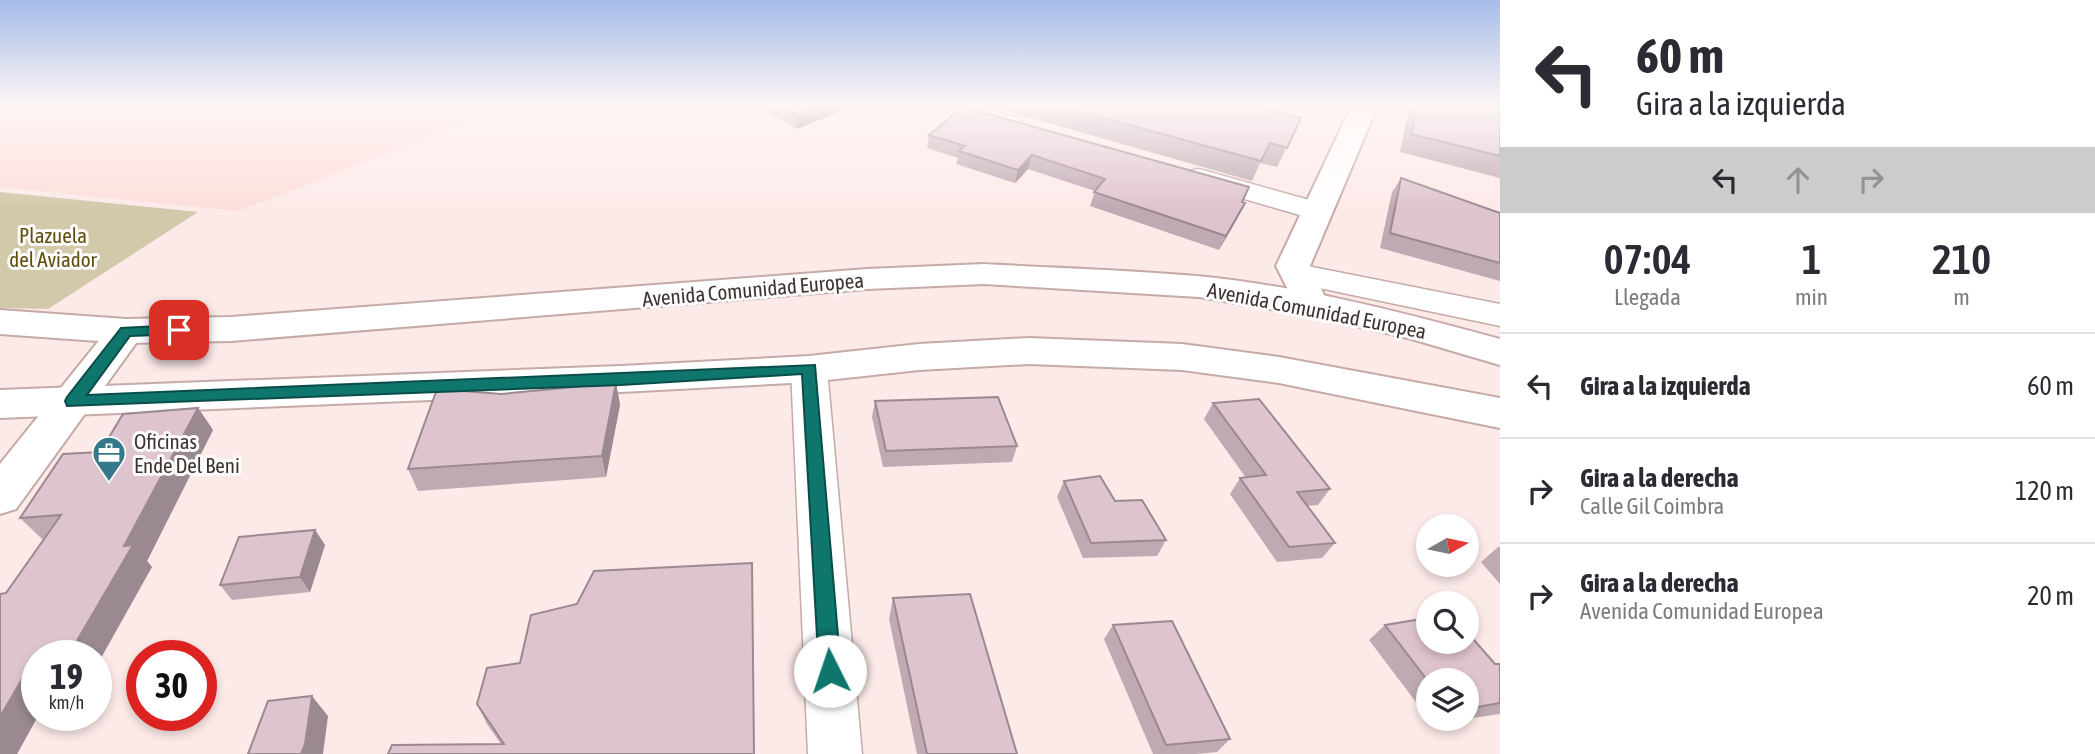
<!DOCTYPE html>
<html lang="es">
<head>
<meta charset="utf-8">
<style>
	:root { --surface:#fff; --page:#f7f7f7; --text:#2b2b33; --muted:#7c7c81; --line:#e1e1e2 }
	body { margin:0; font-family:"Asap Condensed",sans-serif; background:var(--page); color:var(--text); height:100vh; display:flex; flex-direction:column; font-size:26px; white-space:nowrap }
	* { box-sizing:border-box; margin:0 }
	p { font-size:23px; color:var(--muted) }
	.icon { flex:none; width:38px; height:38px; fill:none; stroke:currentColor; stroke-width:2; stroke-linecap:round; stroke-linejoin:round }
	.map { position:relative; flex:1; overflow:hidden }
	.sheet { display:flex; flex-direction:column; background:var(--surface); width:595px }
	.sheet>* { flex:none }
	.guide { background:#fff; color:var(--text); overflow:hidden }
	.needle { width:46px; rotate:81deg }
	.tools { position:absolute; left:1416px; top:514px; display:grid; gap:14px }
	.tools a { display:grid; place-items:center; width:63px; height:63px; border-radius:50%; background:var(--surface); box-shadow:0 4px 10px #0003; font-size:35px }
	.speed { position:absolute; left:21px; top:640px; display:flex; gap:14px; font-size:35px; font-weight:700; text-align:center }
	.speed>* { display:grid; place-content:center; width:91px; height:91px; border-radius:50%; background:var(--surface); box-shadow:0 4px 10px #0003; line-height:1 }
	.speed small { font-size:18px; font-weight:400 }
	.speed .limit { border:10px solid #d22; background:#fff; color:#111 }
	.pin { position:absolute; display:grid; place-items:center; width:60px; height:60px; color:#fff; margin:-30px; border-radius:14px; box-shadow:0 4px 10px #0006 }
	.me { position:absolute; width:77px; margin:-38px; rotate:356deg; stroke-linejoin:round; filter:drop-shadow(0 0 5px #0008) }
	.turn { display:flex; align-items:center; gap:24px; height:147px; padding:0 21px; font-size:32px }
	.turn .icon { width:91px; height:91px; stroke-width:2.5 }
	.turn b { display:block; font-size:49px; line-height:60px }
	.lanes { display:flex; align-items:center; height:66px; padding:0 21px; background:#0003; justify-content:center; gap:35px; direction:ltr }
	.lanes .off { opacity:.35 }
	.eta { display:flex; justify-content:space-evenly; align-items:center; height:119px; text-align:center }
	.eta b { font-size:42px; font-weight:600; line-height:49px }
	ul { padding:0; list-style:none }
	li { display:flex; align-items:center; gap:21px; height:105px; padding:0 21px; border-top:2px solid var(--line) }
	li div { flex:1 }
	li b { display:block; font-size:26px }
	li em { font-style:normal }
	main { display:flex; flex:1; min-height:0 }
	.map>svg:first-child { display:block }
</style>
</head>
<body>
<main>
<div class="map">
<svg width="1500" height="754" viewBox="0 0 1500 754">
	<rect width="100%" height="100%" fill="#fceae8"/>
	<path fill="#fddedb" d="M0,105H511L238,211L0,187Z"/>
	<path fill="#d2c8aa" d="M0,192L198,212L48,309L0,308Z"/>
	<g fill="none" stroke-linecap="round" stroke-linejoin="round">
		<defs>
			<path id="minor" d="M934,105H972L1018,118L1021,123L1018,128L1009,130L937,110Z
				M1199,169L1327,205L1332,211L1327,217L1317,220L1189,183L1185,177L1189,171Z
				M1297,264L1500,304V326L1286,281L1281,274L1286,267Z
				M809,356L822,360L827,369L862,754H808L791,369L796,360Z"/>
			<path id="tertiary" d="M1352,105H1378L1310,266L1329,305L1324,313L1312,316L1300,313L1276,266Z
				M126,319L139,323L144,331L139,339L16,509L0,514V464L113,323Z"/>
			<path id="secondary" d="M1029,338L1182,344L1279,357L1500,398V428L1279,383L1182,370L1029,364L919,370L809,382L621,392L0,418V390L621,366L809,356L919,344Z"/>
			<path id="primary" d="M984,264C1055,268 1126,270 1197,276C1300,286 1401,312 1500,339V365L1408,338L1312,316L1199,297L984,284L867,289L231,341L126,343L0,334V310L126,319L231,317L867,269Z"/>
		</defs>
		<use href="#minor" stroke="#c5aaa7" stroke-width="3"/>
		<use href="#tertiary" stroke="#c5aaa7" stroke-width="4"/>
		<use href="#secondary" stroke="#c5aaa7" stroke-width="4"/>
		<use href="#primary" stroke="#c5aaa7" stroke-width="4"/>
		<use href="#minor" fill="#fff" fill-rule="evenodd"/>
		<use href="#tertiary" fill="#fff" fill-rule="evenodd"/>
		<use href="#secondary" fill="#fff" fill-rule="evenodd"/>
		<use href="#primary" fill="#fff" fill-rule="evenodd"/>
	</g>
	<path fill="#bfa9b2" d="M761,105H856L797,129L761,109Z
		M985,105H1248L1301,118L1277,167L1260,163L1252,181Z
		M1410,105H1500V178L1400,152Z
		M963,107L1242,202L1238,217L1219,250L1090,206L1095,191L1028,169L1015,183L956,164L958,158L927,148L929,135Z
		M1401,178L1500,213V281L1380,248L1392,192Z
		M616,383L620,405L606,477L418,491L408,469Z
		M875,401L1017,446L1012,462L883,467L872,417Z
		M1213,403L1330,489L1318,505L1307,506L1335,543L1322,558L1277,562L1230,494L1240,478H1246L1204,419Z
		M198,408L213,430L147,561L152,567L37,656V716H38L17,754L6,593L44,539H42L20,518L100,452Z
		M1064,481L1115,501L1166,540L1157,556L1083,558L1057,497Z
		M315,530L325,545L310,592L232,600L220,585Z
		M1498,547H1500V584L1481,562Z
		M893,598L1017,754H917L889,619Z
		M1113,625L1230,739L1217,752L1196,754H1153L1104,639Z
		M1385,625L1495,664H1500V714L1466,719V681H1428V718L1369,640Z
		M520,663L754,754L501,744L487,724L477,704Z
		M1429,719H1466L1433,725Z"/>
	<path fill="#9b8991" d="M823,105H856L797,129V115Z
		M1032,155L1028,169L1015,183L1018,170Z
		M1245,203L1238,217L1219,250L1226,236Z
		M616,383L620,405L606,477L602,456Z
		M198,408L213,430L147,561L152,567L96,667V656H68L124,546Z
		M315,530L325,545L310,592L300,577Z
		M28,669L37,676V716H38L17,754H0V717Z
		M312,696L328,716L323,754H301Z"/>
	<path fill="#dec4cf" stroke="#9b8991" stroke-width="2" d="M778,105H823L797,115Z
		M1056,105H1248L1301,118L1287,148L1270,143L1261,161Z
		M1417,105H1500V156L1411,134Z
		M963,107L1249,187L1242,202L1245,203L1226,236L1094,192L1105,179L1032,155L1018,170L959,151L965,146L929,135Z
		M1401,178L1500,213V263L1390,233Z
		M616,383L602,456L408,469L437,389L501,394Z
		M998,397L1017,446L886,451L875,401Z
		M1259,399L1330,489L1297,492L1335,543L1289,547L1240,478L1266,475L1213,403Z
		M198,408L124,546L133,545L68,656H37V668L28,669L0,717V594L6,593L61,515L20,518L63,454L100,452L123,414Z
		M1100,476L1115,501L1142,500L1166,540L1091,543L1064,481Z
		M315,530L300,577L220,585L239,537Z
		M752,563L754,754H388L392,745L504,744L477,704L487,668L520,663L531,615L577,604L594,571Z
		M970,594L1017,754H927L893,598Z
		M1428,618V642H1466V631L1495,664H1500V703L1466,709V681H1428L1385,625Z
		M1172,621L1230,739L1166,745L1113,625Z
		M312,696L305,744L301,754H248L268,701Z"/>
	<linearGradient id="sky" x2="0" y2="1"><stop stop-color="#a5bce8"/><stop offset="0.5" stop-color="#fef6f5"/><stop offset="1" stop-color="#fef6f5" stop-opacity="0"/></linearGradient>
	<rect width="1500" height="210" fill="url(#sky)"/>
	<path fill="#0f766e" stroke="#0a4d48" stroke-width="2" d="M179,325L184,327L186,330L184,334L130,336L87,395L815,365L841,671L837,679L830,682L822,679L819,671L802,374L621,385L67,406L65,401L67,397L121,328Z"/>
	<defs>
		<symbol id="office-pin" viewBox="-11 -11 22 30"><path d="M0 17L-7.5 6A9.5 9.5 0 1 1 7.5 6Z" fill="#357889" stroke="#fcfcfc"/><path d="M-6-3h4V-5.5h4V-3h4V5H-6ZM-1-4.5V-3h2v-1.5ZM-6 0V1H6V0Z" fill="#fff"/></symbol>
	</defs>
	<g fill-rule="evenodd">
		<use href="#office-pin" x="90" y="434" width="38" height="52"/>
	</g>
	<g text-anchor="middle" dominant-baseline="central" stroke-width="6" stroke-linejoin="round" paint-order="stroke">
		<g font-size="21" fill="#614e0d" stroke="#fcfcfc">
			<text x="53" y="235">Plazuela<tspan x="53" dy="24">del Aviador</tspan></text>
		</g>
		<g font-size="21" fill="#3f3332" stroke="#fcfcfc">
			<text transform="translate(753 289) rotate(-5)">Avenida Comunidad Europea</text>
			<text transform="translate(1317 310) rotate(11)">Avenida Comunidad Europea</text>
		</g>
		<g font-size="21" fill="#3f3332" stroke="#fcfcfc" text-anchor="start">
			<text x="134" y="441">Oficinas<tspan x="134" dy="24">Ende Del Beni</tspan></text>
		</g>
	</g>
</svg>
<div class="tools">
<a><svg class="needle" viewBox="-14 -14 28 28"><path d="M0-13l5 13h-10z" fill="#e53935"/><path d="M0 13l5-13h-10z" fill="#7c7c81"/></svg></a>
<a><svg class="icon" aria-label="search" viewBox="0 0 24 24"><circle cx="10" cy="10" r="6"/><path d="M15 15l6 6"/></svg></a>
<a><svg class="icon" aria-label="layers" viewBox="0 0 24 24"><path d="M12 4l9 5-9 5-9-5zM3 14l9 5 9-5"/></svg></a>
</div>
<div class="speed"><div>19<small>km/h</small></div><div class="limit">30</div></div>
<div class="pin" style="left:179px;top:330px;background:#d93025"><svg class="icon" aria-label="arrive" viewBox="0 0 24 24"><path d="M6 21V4h12l-3 4 3 4H6"/></svg></div>
<svg class="me" style="left:830px;top:671px" viewBox="-20 -20 40 40"><circle r="19" fill="#fff"/><path d="M0-13L10 11 0 6-10 11z" fill="#0f766e"/></svg>
</div>
<section class="sheet">
<div class="guide">
<div class="turn"><svg class="icon" aria-label="left" viewBox="0 0 24 24"><path d="M17 20v-9H6M10 6l-5 5 5 5"/></svg><div><b>60 m</b>Gira a la izquierda</div></div>
<div class="lanes"><svg class="icon" aria-label="left" viewBox="0 0 24 24"><path d="M17 20v-9H6M10 6l-5 5 5 5"/></svg><svg class="icon off" aria-label="ahead" viewBox="0 0 24 24"><path d="M12 20V5M6 11l6-6 6 6"/></svg><svg class="icon off" aria-label="right" viewBox="0 0 24 24"><path d="M7 20v-9h11M14 6l5 5-5 5"/></svg></div>
</div>
<div class="eta">
<div><b>07:04</b><p>Llegada</p></div>
<div><b>1</b><p>min</p></div>
<div><b>210</b><p>m</p></div>
</div>
<ul>
<li><svg class="icon" aria-label="left" viewBox="0 0 24 24"><path d="M17 20v-9H6M10 6l-5 5 5 5"/></svg><div><b>Gira a la izquierda</b></div><em>60 m</em></li>
<li><svg class="icon" aria-label="right" viewBox="0 0 24 24"><path d="M7 20v-9h11M14 6l5 5-5 5"/></svg><div><b>Gira a la derecha</b><p>Calle Gil Coimbra</p></div><em>120 m</em></li>
<li><svg class="icon" aria-label="right" viewBox="0 0 24 24"><path d="M7 20v-9h11M14 6l5 5-5 5"/></svg><div><b>Gira a la derecha</b><p>Avenida Comunidad Europea</p></div><em>20 m</em></li>
</ul>
</section>
</main>
</body>
</html>
